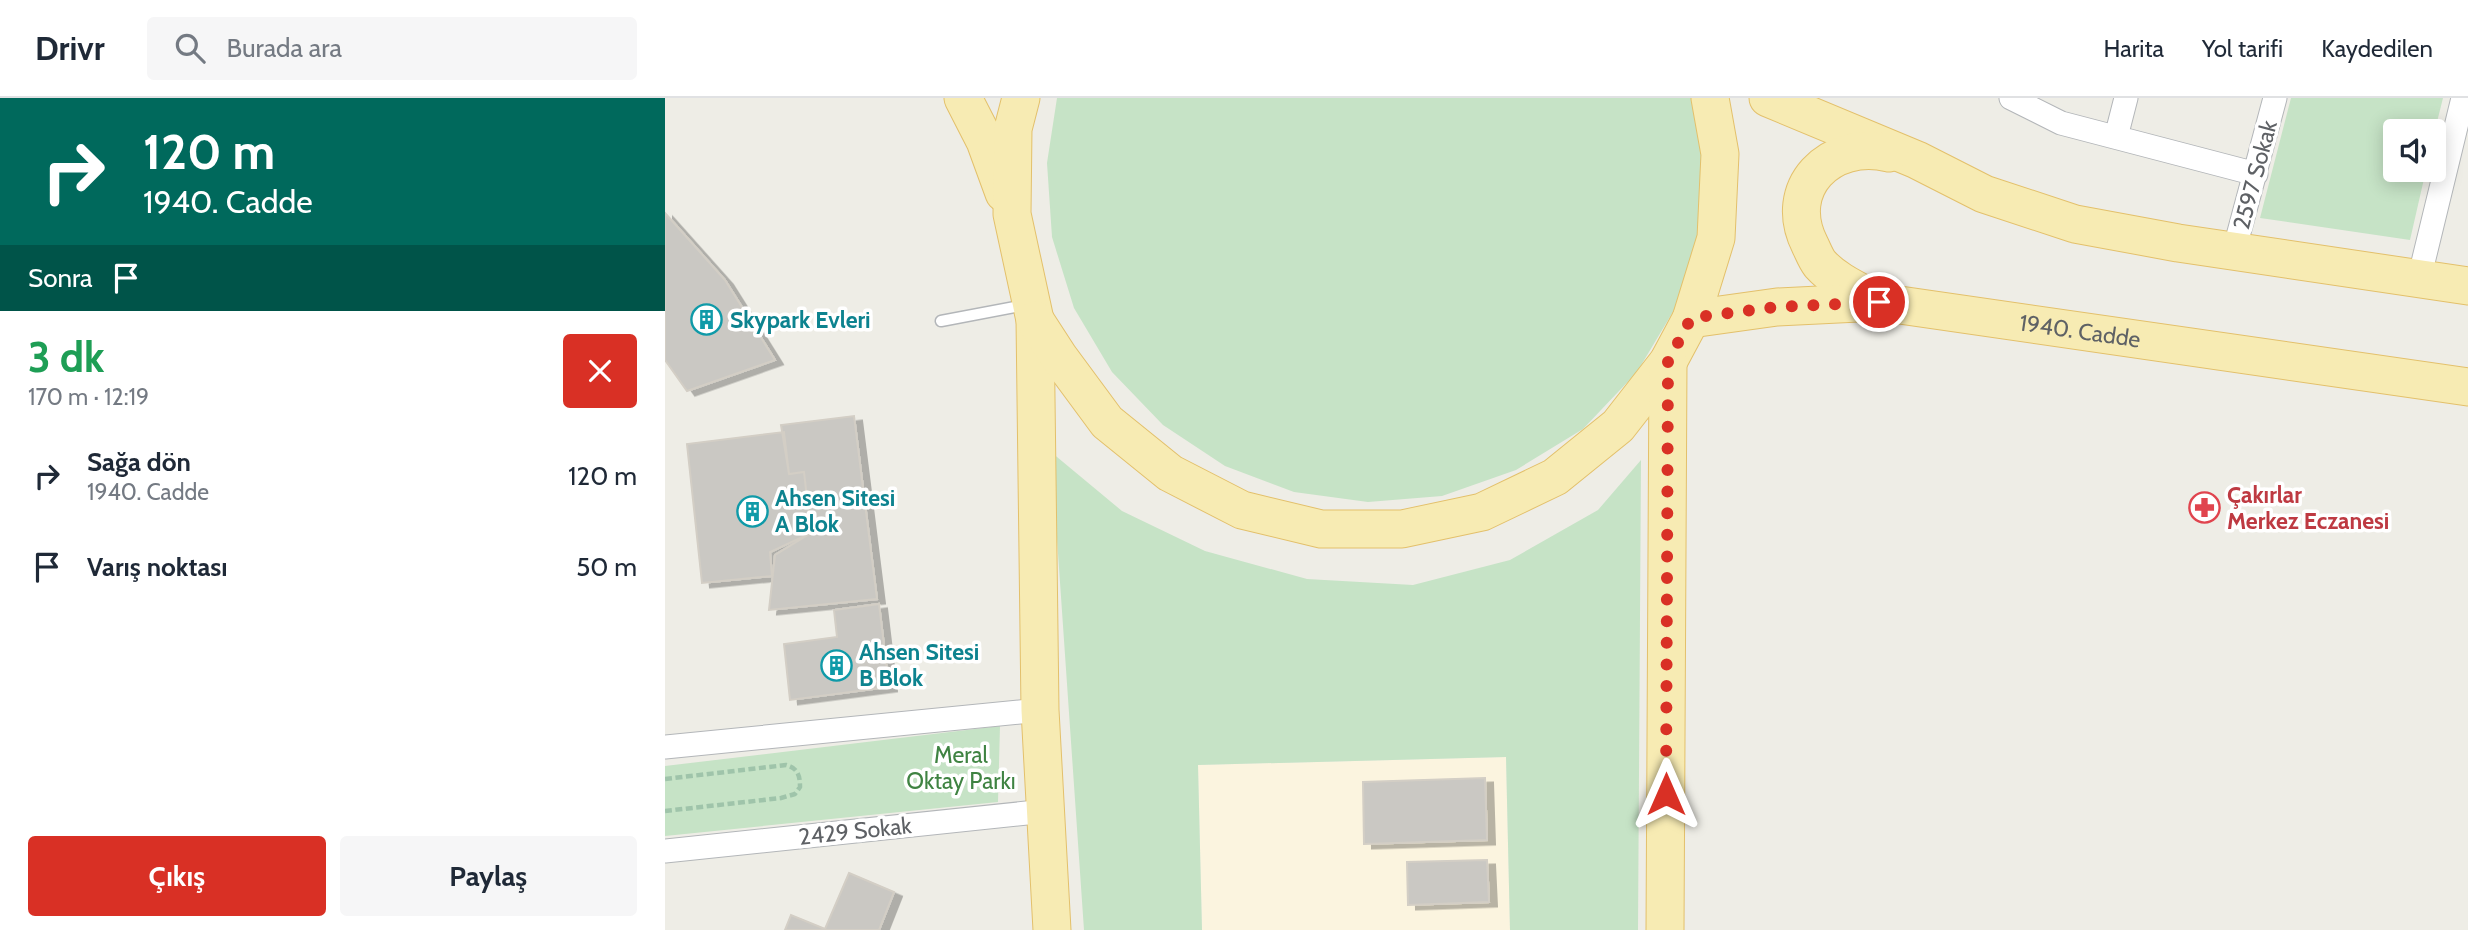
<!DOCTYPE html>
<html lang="tr">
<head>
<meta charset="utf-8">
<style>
	:root { --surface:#fff; --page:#f6f6f7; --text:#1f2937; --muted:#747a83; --line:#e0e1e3; --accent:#d93025 }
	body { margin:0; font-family:Cabin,sans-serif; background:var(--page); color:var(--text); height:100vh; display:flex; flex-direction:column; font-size:26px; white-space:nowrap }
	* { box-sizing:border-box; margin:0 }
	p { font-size:23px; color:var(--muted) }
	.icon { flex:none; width:38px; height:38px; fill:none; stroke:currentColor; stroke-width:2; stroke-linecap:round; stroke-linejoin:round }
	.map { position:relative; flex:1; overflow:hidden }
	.side { display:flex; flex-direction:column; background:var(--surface); width:665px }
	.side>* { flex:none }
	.guide { background:#00695c; color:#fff; overflow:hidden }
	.tools { position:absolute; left:1718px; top:21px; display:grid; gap:14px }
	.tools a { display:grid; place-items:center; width:63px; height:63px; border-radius:7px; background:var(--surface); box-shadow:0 4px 18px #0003; font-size:35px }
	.pin { position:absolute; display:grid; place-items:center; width:60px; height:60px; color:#fff; margin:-30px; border:4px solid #fff; border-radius:50%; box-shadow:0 2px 7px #0007 }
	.me { position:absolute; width:77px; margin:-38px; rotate:0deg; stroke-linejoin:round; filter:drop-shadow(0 0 5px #0008) }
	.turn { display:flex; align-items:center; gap:24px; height:147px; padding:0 28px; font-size:32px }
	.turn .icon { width:91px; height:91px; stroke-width:2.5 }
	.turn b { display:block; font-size:49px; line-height:60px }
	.then { display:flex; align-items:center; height:66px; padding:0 28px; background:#0003; gap:14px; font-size:26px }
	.round { display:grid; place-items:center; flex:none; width:74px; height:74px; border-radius:7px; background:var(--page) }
	.headline { display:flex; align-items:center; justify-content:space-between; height:119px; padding:0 28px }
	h1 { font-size:42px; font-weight:800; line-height:52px; color:#1e9e55 }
	.primary-button { display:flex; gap:14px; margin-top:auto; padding:14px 28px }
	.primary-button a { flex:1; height:80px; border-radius:7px; background:var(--accent); color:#fff; font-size:28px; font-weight:800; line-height:80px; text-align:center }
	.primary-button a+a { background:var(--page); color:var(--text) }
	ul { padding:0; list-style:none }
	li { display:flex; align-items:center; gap:21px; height:91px; padding:0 28px }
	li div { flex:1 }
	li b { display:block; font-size:26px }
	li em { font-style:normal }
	header { display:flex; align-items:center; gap:42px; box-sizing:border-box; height:98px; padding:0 35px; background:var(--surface); border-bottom:2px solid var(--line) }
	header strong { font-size:33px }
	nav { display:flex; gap:38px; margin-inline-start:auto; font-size:24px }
	.search { width:490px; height:63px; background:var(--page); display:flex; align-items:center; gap:18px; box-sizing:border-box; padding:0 24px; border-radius:7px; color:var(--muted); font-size:26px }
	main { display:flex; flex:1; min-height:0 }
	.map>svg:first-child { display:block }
</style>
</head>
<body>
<header>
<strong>Drivr</strong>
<div class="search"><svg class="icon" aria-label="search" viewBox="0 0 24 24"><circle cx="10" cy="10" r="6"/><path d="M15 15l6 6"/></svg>Burada ara</div>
<nav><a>Harita</a><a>Yol tarifi</a><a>Kaydedilen</a></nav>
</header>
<main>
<section class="side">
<div class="guide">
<div class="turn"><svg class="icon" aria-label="right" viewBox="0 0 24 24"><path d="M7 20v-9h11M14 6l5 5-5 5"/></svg><div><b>120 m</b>1940. Cadde</div></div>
<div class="then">Sonra<svg class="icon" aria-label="arrive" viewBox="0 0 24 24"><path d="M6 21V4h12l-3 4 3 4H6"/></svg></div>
</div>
<div class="headline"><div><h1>3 dk</h1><p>170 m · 12:19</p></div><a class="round" style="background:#d93025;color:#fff"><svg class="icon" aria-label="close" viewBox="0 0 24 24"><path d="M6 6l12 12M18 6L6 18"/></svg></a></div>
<ul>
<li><svg class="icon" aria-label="right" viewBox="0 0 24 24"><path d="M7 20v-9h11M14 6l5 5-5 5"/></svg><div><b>Sağa dön</b><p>1940. Cadde</p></div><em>120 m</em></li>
<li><svg class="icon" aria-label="arrive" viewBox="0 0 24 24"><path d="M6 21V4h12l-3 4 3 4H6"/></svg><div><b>Varış noktası</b></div><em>50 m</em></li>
</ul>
<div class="primary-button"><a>Çıkış</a><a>Paylaş</a></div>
</section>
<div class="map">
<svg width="1803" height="832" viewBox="0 0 1803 832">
	<defs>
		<filter id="shadow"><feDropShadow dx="8" dy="4.5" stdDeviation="0" flood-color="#0004"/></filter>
	</defs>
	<rect width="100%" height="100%" fill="#eeede6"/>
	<path fill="#fbf4df" d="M841,659L845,832H537L533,667Z"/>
	<path fill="#c6e3c6" d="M392,0H1028L1038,53L1034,131L1012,207L972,274L918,331L851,372L777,398L703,404L629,394L560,368L498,327L447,274L409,210L387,139L382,65Z
		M1626,0H1778L1769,36V33H1731V72H1761L1745,142L1595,120Z
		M386,354L457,413L540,453L642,481L748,487L845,462L933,412L976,362L973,832H845L841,659L533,667L537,832H419Z
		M335,628L333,704L0,738V668Z"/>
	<path fill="#cac8c3" stroke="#d3cec5" stroke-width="2" filter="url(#shadow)" d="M0,115L60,182L110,262L22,293L0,262Z
		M189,318L212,501L104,512L110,457L146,435L139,374L124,376L116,327Z
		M119,334L124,376L139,374L146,435L105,454L107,478L37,485L22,346Z
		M214,506L224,589L125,602L119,546L172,539L169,512Z
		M820,680L822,742L699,746L698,684Z
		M822,762L824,804L743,807L742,764Z
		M184,775L229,794L214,832H120L126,817L160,831Z"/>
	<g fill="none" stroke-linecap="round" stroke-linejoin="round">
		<defs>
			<path id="lane" d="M276,223L360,207"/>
			<path id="street" d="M1346,0L1396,25L1591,76
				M1451,39L1461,0
				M1569,153L1610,0
				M1754,181L1798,0
				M0,649L375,612
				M0,753L381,713"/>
			<g id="primary">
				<path d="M298,0L320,43L339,95"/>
				<path d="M356,0L348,31L347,116L370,222L375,612L387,832"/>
				<path d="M1103,0L1252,62L1319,96L1410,126L1513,145L1803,188"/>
				<path d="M1214,204C1194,193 1170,183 1155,166C1151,161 1148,153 1145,147C1116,90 1165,41 1224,55"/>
				<path id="s1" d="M1026,221L1112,209L1214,204L1803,289"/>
				<path d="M370,222L394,259L442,324L505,375L577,412L656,431H737L817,414L890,379L953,328L1003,264L1026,221L1051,140L1055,56L1045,0"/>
				<path d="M1000,832L1003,264"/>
			</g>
		</defs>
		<use href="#lane" stroke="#b3b6b9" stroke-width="13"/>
		<use href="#street" stroke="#b3b6b9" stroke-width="25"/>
		<use href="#primary" stroke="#e3c06b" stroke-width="39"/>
		<path stroke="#9fc4aa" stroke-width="4.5" stroke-dasharray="7 3.5" stroke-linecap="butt" d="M0,681L121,667C133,670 135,678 135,689L130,696L116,700L0,713"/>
		<use href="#lane" stroke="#fff" stroke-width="10"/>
		<use href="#street" stroke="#fff" stroke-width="23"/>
		<use href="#primary" stroke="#f7ebb3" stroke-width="37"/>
	</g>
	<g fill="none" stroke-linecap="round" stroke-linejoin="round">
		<path stroke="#d93025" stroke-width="12" stroke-dasharray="0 21.6" d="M1001,696L1003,264L1026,220L1112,209L1214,204"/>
	</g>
	<defs>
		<symbol id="building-ring" viewBox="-11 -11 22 22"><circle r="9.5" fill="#fff" stroke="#0f9aa8" stroke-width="1.5"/><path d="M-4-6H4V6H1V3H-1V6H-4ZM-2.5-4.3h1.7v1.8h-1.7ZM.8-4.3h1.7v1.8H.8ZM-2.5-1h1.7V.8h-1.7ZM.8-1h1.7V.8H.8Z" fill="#0f9aa8"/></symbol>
		<symbol id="pharmacy-ring" viewBox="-11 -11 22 22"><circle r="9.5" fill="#fff" stroke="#e0444e" stroke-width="1.5"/><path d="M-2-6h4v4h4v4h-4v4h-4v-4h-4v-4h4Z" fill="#e0444e"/></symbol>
	</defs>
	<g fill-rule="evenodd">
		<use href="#building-ring" x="24" y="204" width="35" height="35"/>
		<use href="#pharmacy-ring" x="1522" y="392" width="35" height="35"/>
		<use href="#building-ring" x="70" y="396" width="35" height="35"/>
		<use href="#building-ring" x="154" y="550" width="35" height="35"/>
	</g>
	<g text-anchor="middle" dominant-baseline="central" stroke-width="7" stroke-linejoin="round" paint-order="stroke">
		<g font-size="23" fill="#5e6165" stroke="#fff">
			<text transform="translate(1590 77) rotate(-75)">2597 Sokak</text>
			<text stroke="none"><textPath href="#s1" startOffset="392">1940. Cadde</textPath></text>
			<text transform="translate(190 733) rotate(-6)">2429 Sokak</text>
		</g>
		<g font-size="23" font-weight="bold" fill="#0d838f" stroke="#fff" text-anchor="start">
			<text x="65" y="222">Skypark Evleri</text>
			<text x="110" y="400">Ahsen Sitesi<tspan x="110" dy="26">A Blok</tspan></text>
			<text x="194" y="554">Ahsen Sitesi<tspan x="194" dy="26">B Blok</tspan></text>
		</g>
		<g font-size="23" font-weight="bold" fill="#be3a42" stroke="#fff" text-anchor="start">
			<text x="1562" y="397">Çakırlar<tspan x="1562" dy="26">Merkez Eczanesi</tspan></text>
		</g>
		<g font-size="23" fill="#3f8342" stroke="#fff">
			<text x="296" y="657">Meral<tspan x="296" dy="26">Oktay Parkı</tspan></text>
		</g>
	</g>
</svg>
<div class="tools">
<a><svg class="icon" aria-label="sound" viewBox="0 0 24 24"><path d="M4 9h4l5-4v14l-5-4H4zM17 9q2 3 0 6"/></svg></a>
</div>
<div class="pin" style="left:1214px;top:204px;background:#d93025"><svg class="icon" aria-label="arrive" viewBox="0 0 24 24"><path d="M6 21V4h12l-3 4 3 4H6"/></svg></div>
<svg class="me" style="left:1001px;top:696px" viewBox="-20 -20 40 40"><path d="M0-17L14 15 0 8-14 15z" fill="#d93025" stroke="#fff" stroke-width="4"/></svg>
</div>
</main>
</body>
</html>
